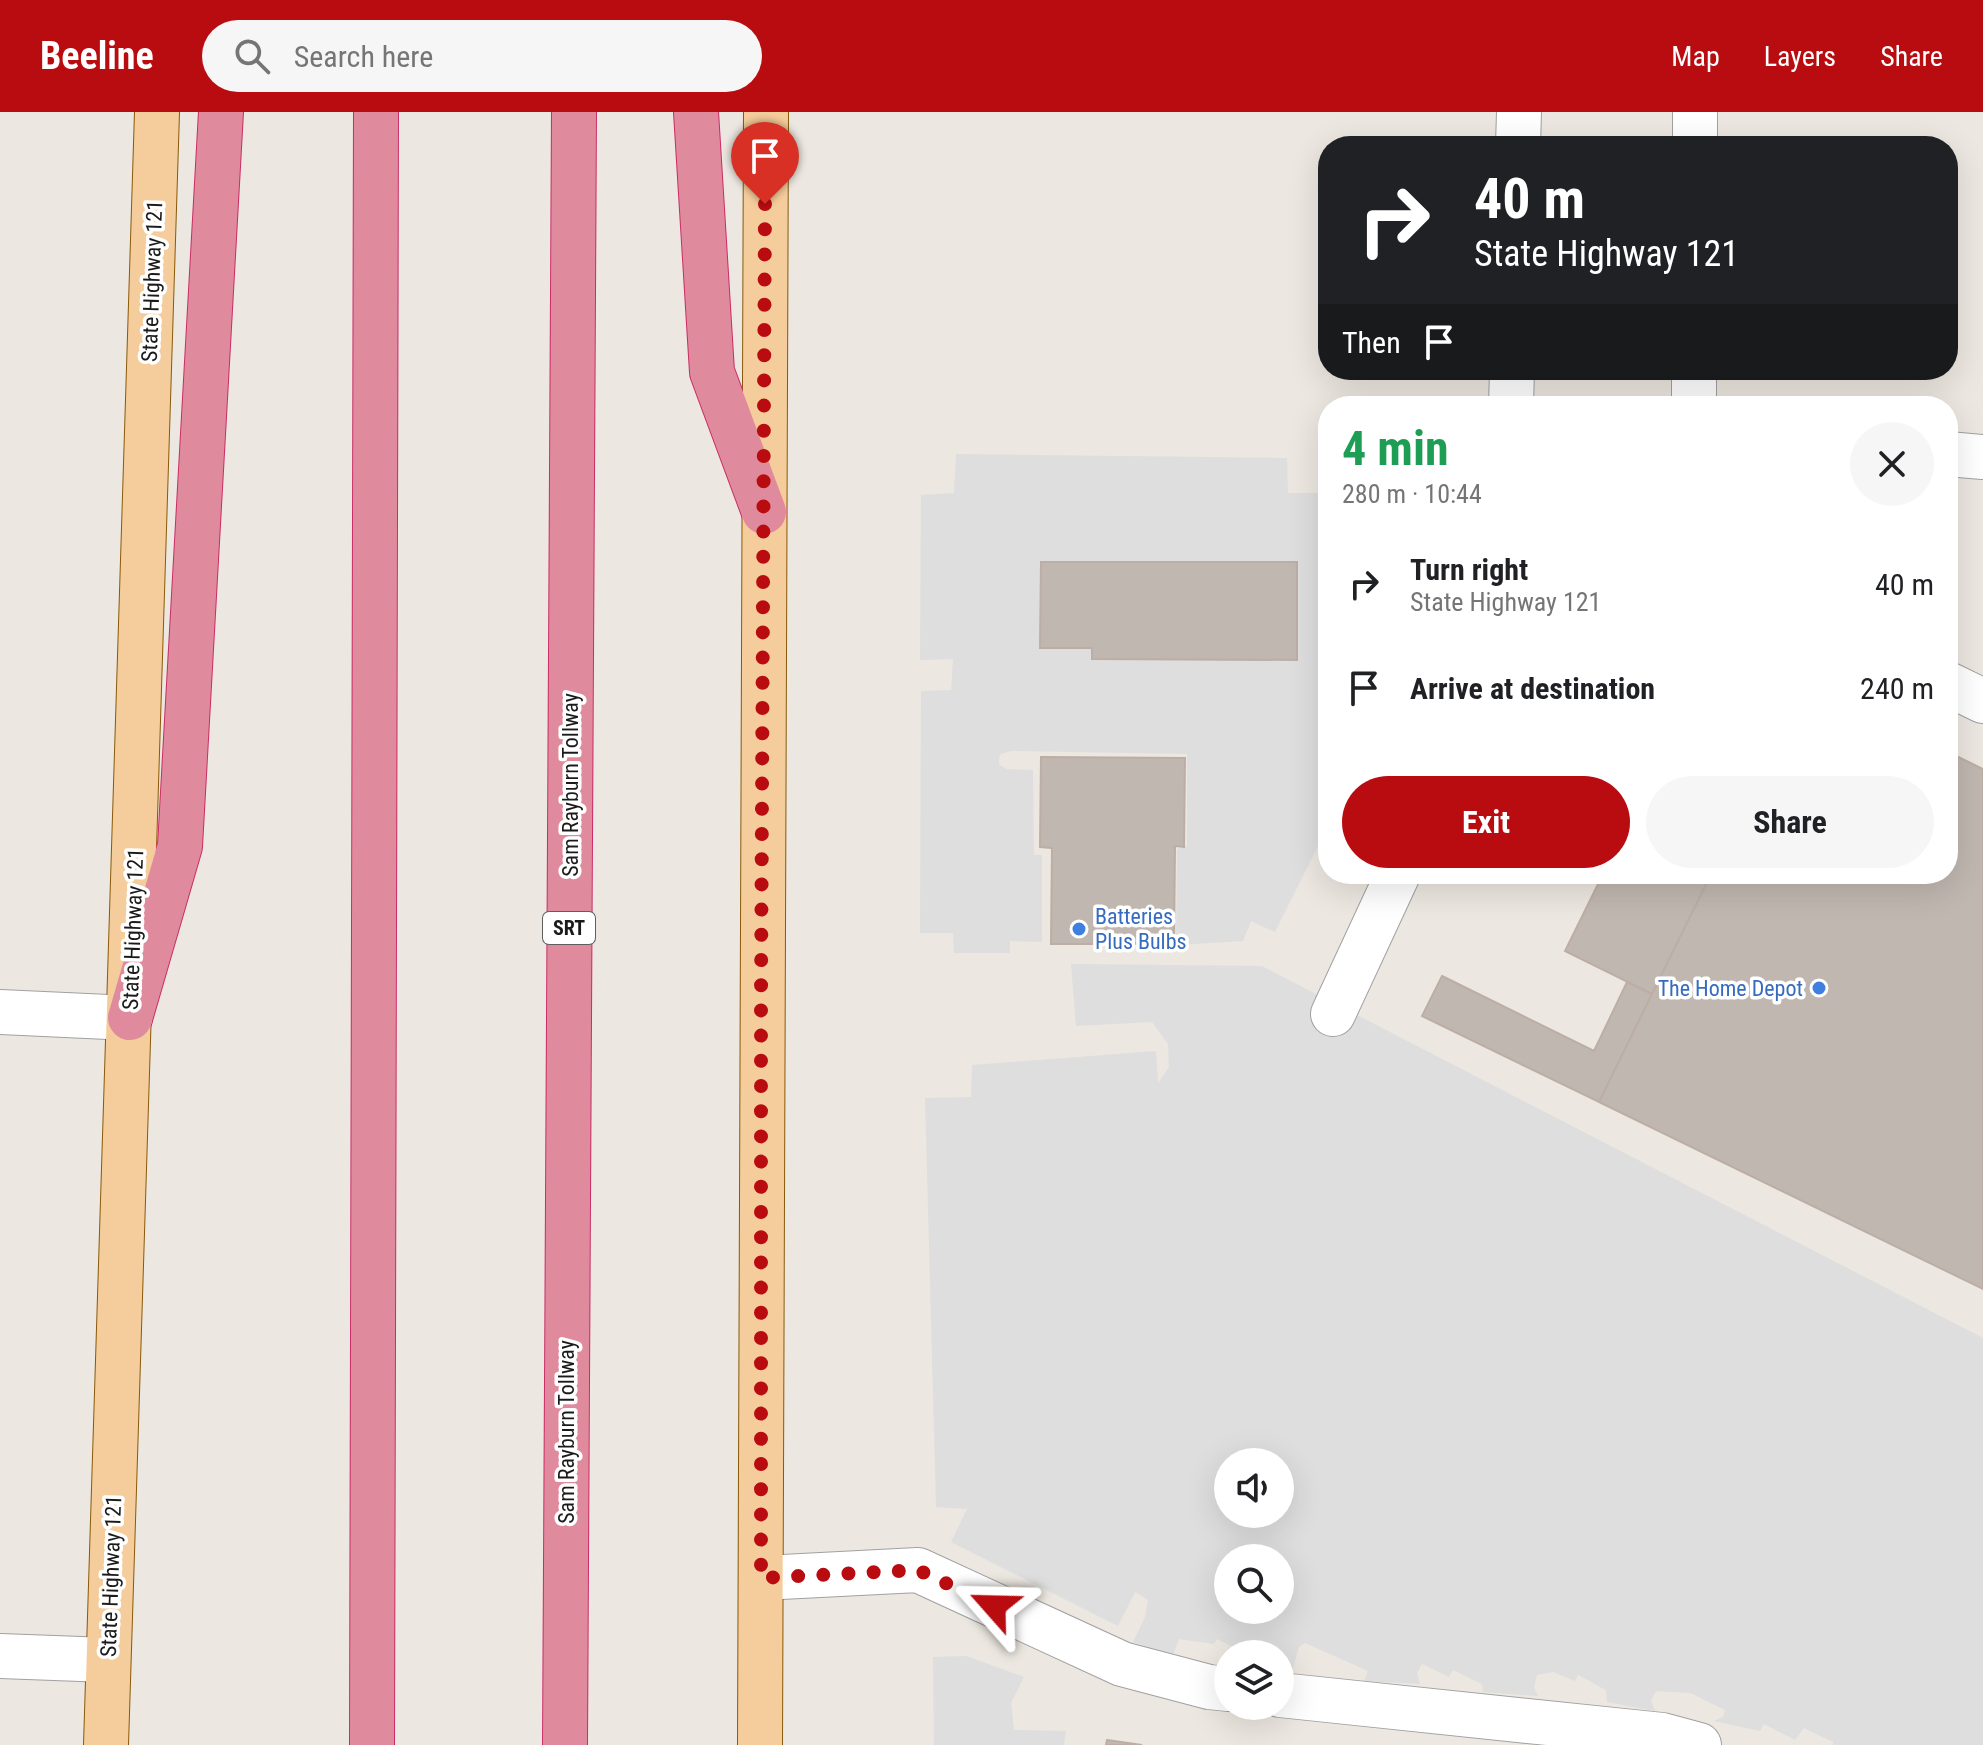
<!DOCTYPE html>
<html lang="en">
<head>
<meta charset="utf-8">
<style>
	:root { --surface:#fff; --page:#f6f6f6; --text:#202124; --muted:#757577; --accent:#b90c11 }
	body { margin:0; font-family:"Roboto Condensed",sans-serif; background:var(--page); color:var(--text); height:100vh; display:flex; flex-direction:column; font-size:30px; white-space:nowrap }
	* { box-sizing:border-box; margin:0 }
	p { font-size:26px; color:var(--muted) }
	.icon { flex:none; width:44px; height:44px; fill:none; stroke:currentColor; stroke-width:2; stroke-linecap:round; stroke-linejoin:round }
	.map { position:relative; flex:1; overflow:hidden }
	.sheet { position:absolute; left:1318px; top:284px; width:640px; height:488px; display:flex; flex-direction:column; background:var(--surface); border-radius:32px; box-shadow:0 8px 32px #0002 }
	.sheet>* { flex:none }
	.top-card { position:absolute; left:1318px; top:24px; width:640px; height:244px; border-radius:32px; box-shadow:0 8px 32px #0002; background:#202124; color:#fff; overflow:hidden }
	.buttons { position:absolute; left:1214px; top:1336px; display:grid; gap:16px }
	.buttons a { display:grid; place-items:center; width:80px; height:80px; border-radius:50%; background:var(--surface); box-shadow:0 8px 32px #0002; font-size:40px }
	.pin { position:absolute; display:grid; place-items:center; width:68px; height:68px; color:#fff; margin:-82px -34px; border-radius:50% 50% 50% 0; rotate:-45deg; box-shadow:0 0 8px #0007 }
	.pin .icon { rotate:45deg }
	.me { position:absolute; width:88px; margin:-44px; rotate:295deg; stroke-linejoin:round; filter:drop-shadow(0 0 6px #0008) }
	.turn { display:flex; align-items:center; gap:28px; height:168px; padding:0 24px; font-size:36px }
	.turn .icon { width:104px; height:104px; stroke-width:2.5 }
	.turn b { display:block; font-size:56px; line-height:68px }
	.then { display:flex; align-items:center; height:76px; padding:0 24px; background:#0003; gap:16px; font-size:30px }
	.round { display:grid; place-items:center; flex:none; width:84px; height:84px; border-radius:42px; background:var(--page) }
	.head { display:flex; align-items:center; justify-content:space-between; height:136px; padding:0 24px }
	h1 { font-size:48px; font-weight:700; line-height:60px; color:#1e9e55 }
	.action { display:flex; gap:16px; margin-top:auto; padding:16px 24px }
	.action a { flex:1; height:92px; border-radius:48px; background:var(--accent); color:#fff; font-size:32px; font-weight:700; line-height:92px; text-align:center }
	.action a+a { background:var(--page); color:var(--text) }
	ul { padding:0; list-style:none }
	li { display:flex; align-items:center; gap:24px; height:104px; padding:0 24px }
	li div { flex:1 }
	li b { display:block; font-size:30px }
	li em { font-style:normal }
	header { display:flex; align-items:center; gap:48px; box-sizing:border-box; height:112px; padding:0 40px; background:var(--accent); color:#fff }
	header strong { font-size:38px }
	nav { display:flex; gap:44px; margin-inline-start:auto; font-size:28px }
	.search { width:560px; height:72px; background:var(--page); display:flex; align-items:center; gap:20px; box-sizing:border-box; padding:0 28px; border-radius:44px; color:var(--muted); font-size:30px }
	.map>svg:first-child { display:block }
</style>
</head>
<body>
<header>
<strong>Beeline</strong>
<div class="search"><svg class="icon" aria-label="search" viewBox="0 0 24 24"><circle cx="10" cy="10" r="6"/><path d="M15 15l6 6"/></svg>Search here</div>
<nav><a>Map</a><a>Layers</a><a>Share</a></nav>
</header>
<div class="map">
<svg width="1983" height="1633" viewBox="0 0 1983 1633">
	<rect width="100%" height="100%" fill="#ece7e0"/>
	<path fill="#dedede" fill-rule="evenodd" d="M956,342L1287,346L1288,381H1328V714L1275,820L1251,809L1243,829L1176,833L1177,737L1187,734V642L1011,639L1001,642L999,646V653L1007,657L1033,658L1034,743H1042V830L1010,829V841H954L953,821H920L921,579L951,578L953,547L920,548L921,383L954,381Z
		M1071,852L1262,854L1983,1226V1633H1833V1630L1804,1616L1795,1628L1764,1612L1760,1619L1714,1609L1723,1605L1725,1598L1690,1581L1656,1579L1651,1589L1655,1599L1607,1590L1606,1578L1578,1563L1575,1569L1553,1560L1537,1563L1534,1575L1538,1584L1483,1580L1482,1572L1453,1558L1449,1565L1422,1552L1417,1561L1420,1572L1364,1569L1368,1559L1305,1531L1299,1535L1293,1556L1280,1555V1542H1247L1217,1527L1214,1532L1179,1527L1173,1543L1133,1530L1145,1505L1148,1488L1135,1480L1118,1514L951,1430L967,1397L936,1395L925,986L971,985L972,953L1156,939L1158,971L1169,955L1168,932L1152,910L1076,914ZM1228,1350H1280V1402H1228ZM1228,1446H1280V1498H1228Z
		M966,1544L1024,1565L1011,1591L1014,1618L1066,1619L1064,1633H934L933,1545Z"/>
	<path fill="#c0b7b0" stroke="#bcaea4" stroke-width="2" d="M1041,450H1297V548L1092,547V536H1040Z
		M1948,640L1983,657V1177L1599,990L1711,762H1948Z
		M1041,645L1185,646L1184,735L1175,734L1174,832H1051L1052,736L1040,735Z
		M1603,762H1711L1652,882L1565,839Z
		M1442,864L1594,939L1627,870L1652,882L1599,990L1422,904Z
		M1107,1628L1142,1633H1106Z"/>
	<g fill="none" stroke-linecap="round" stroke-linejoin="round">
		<defs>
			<path id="minor" d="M1518,34L1519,0
				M1695,34V0
				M1511,294L1512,258
				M1694,294V258
				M1948,342L1983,345
				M1948,572L1983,589
				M0,900L130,906
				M1333,902L1398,762
				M761,1466L918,1458L1122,1552L1209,1575L1228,1577
				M0,1544L108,1548
				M1280,1583L1662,1623L1699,1633"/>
			<path id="major" d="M106,1633L157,0
				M760,1633L766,0"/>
			<path id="highway" d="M696,0L712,260L764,400
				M130,906L180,734L221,0
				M372,1633L376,0
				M565,1633L574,0"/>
		</defs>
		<use href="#minor" stroke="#a1a1a1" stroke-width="46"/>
		<use href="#major" stroke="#885a09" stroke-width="46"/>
		<use href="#highway" stroke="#c92d67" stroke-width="46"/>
		<use href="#minor" stroke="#fff" stroke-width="44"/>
		<use href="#major" stroke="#f5cc9b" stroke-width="44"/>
		<use href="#highway" stroke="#e08b9d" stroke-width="44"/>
	</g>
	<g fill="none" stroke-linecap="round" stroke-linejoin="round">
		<path stroke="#b90c11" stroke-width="14" stroke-dasharray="0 25.2" d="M765,92L761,886V1466L918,1458L994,1494"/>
	</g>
	<g fill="#3f7fe0" stroke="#fff" stroke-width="3">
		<circle cx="1079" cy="817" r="8"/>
		<circle cx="1819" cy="876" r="8"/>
	</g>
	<g text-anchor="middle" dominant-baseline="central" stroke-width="7" stroke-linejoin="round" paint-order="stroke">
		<rect fill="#fff" stroke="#5f5f5f" stroke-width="2" x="543" y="800" width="52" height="32" rx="6"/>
		<g font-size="20" font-weight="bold" fill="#1a1a1a">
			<text x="569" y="816">SRT</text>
		</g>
		<g font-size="22" fill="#1a1a1a" stroke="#fff">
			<text transform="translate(152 169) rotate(-88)">State Highway 121</text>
			<text transform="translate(570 673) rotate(-90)">Sam Rayburn Tollway</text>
			<text transform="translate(133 817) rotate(-88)">State Highway 121</text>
			<text transform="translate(566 1320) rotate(-90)">Sam Rayburn Tollway</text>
			<text transform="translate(111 1464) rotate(-88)">State Highway 121</text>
		</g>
		<g font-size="22" fill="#366cbe" stroke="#fff" text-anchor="start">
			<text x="1095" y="804">Batteries<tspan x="1095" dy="25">Plus Bulbs</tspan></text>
			<text x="1803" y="876" text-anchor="end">The Home Depot</text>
		</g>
	</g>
</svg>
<div class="buttons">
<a><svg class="icon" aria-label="sound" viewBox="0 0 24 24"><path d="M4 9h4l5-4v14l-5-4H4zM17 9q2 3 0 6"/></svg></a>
<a><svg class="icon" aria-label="search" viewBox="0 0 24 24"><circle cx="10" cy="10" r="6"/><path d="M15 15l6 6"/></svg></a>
<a><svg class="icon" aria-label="layers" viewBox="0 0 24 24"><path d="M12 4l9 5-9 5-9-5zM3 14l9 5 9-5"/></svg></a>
</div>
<div class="pin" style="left:765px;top:92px;background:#d93025"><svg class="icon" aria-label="arrive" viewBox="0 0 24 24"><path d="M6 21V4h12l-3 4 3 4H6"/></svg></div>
<svg class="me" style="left:994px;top:1494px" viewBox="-20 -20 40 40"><path d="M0-17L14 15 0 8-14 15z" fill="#b90c11" stroke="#fff" stroke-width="4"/></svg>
<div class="top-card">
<div class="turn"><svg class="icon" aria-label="right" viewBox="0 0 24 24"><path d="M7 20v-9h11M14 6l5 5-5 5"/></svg><div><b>40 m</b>State Highway 121</div></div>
<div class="then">Then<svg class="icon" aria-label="arrive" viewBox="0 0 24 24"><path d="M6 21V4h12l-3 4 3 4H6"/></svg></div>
</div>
<section class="sheet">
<div class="head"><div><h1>4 min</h1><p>280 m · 10:44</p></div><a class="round"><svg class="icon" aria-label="close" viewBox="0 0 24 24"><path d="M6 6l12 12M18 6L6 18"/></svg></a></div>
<ul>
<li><svg class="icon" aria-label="right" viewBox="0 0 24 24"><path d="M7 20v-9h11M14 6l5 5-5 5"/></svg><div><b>Turn right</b><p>State Highway 121</p></div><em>40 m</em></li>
<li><svg class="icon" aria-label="arrive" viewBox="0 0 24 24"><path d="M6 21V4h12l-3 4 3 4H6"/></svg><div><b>Arrive at destination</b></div><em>240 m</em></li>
</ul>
<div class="action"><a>Exit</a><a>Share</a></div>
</section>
</div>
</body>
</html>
